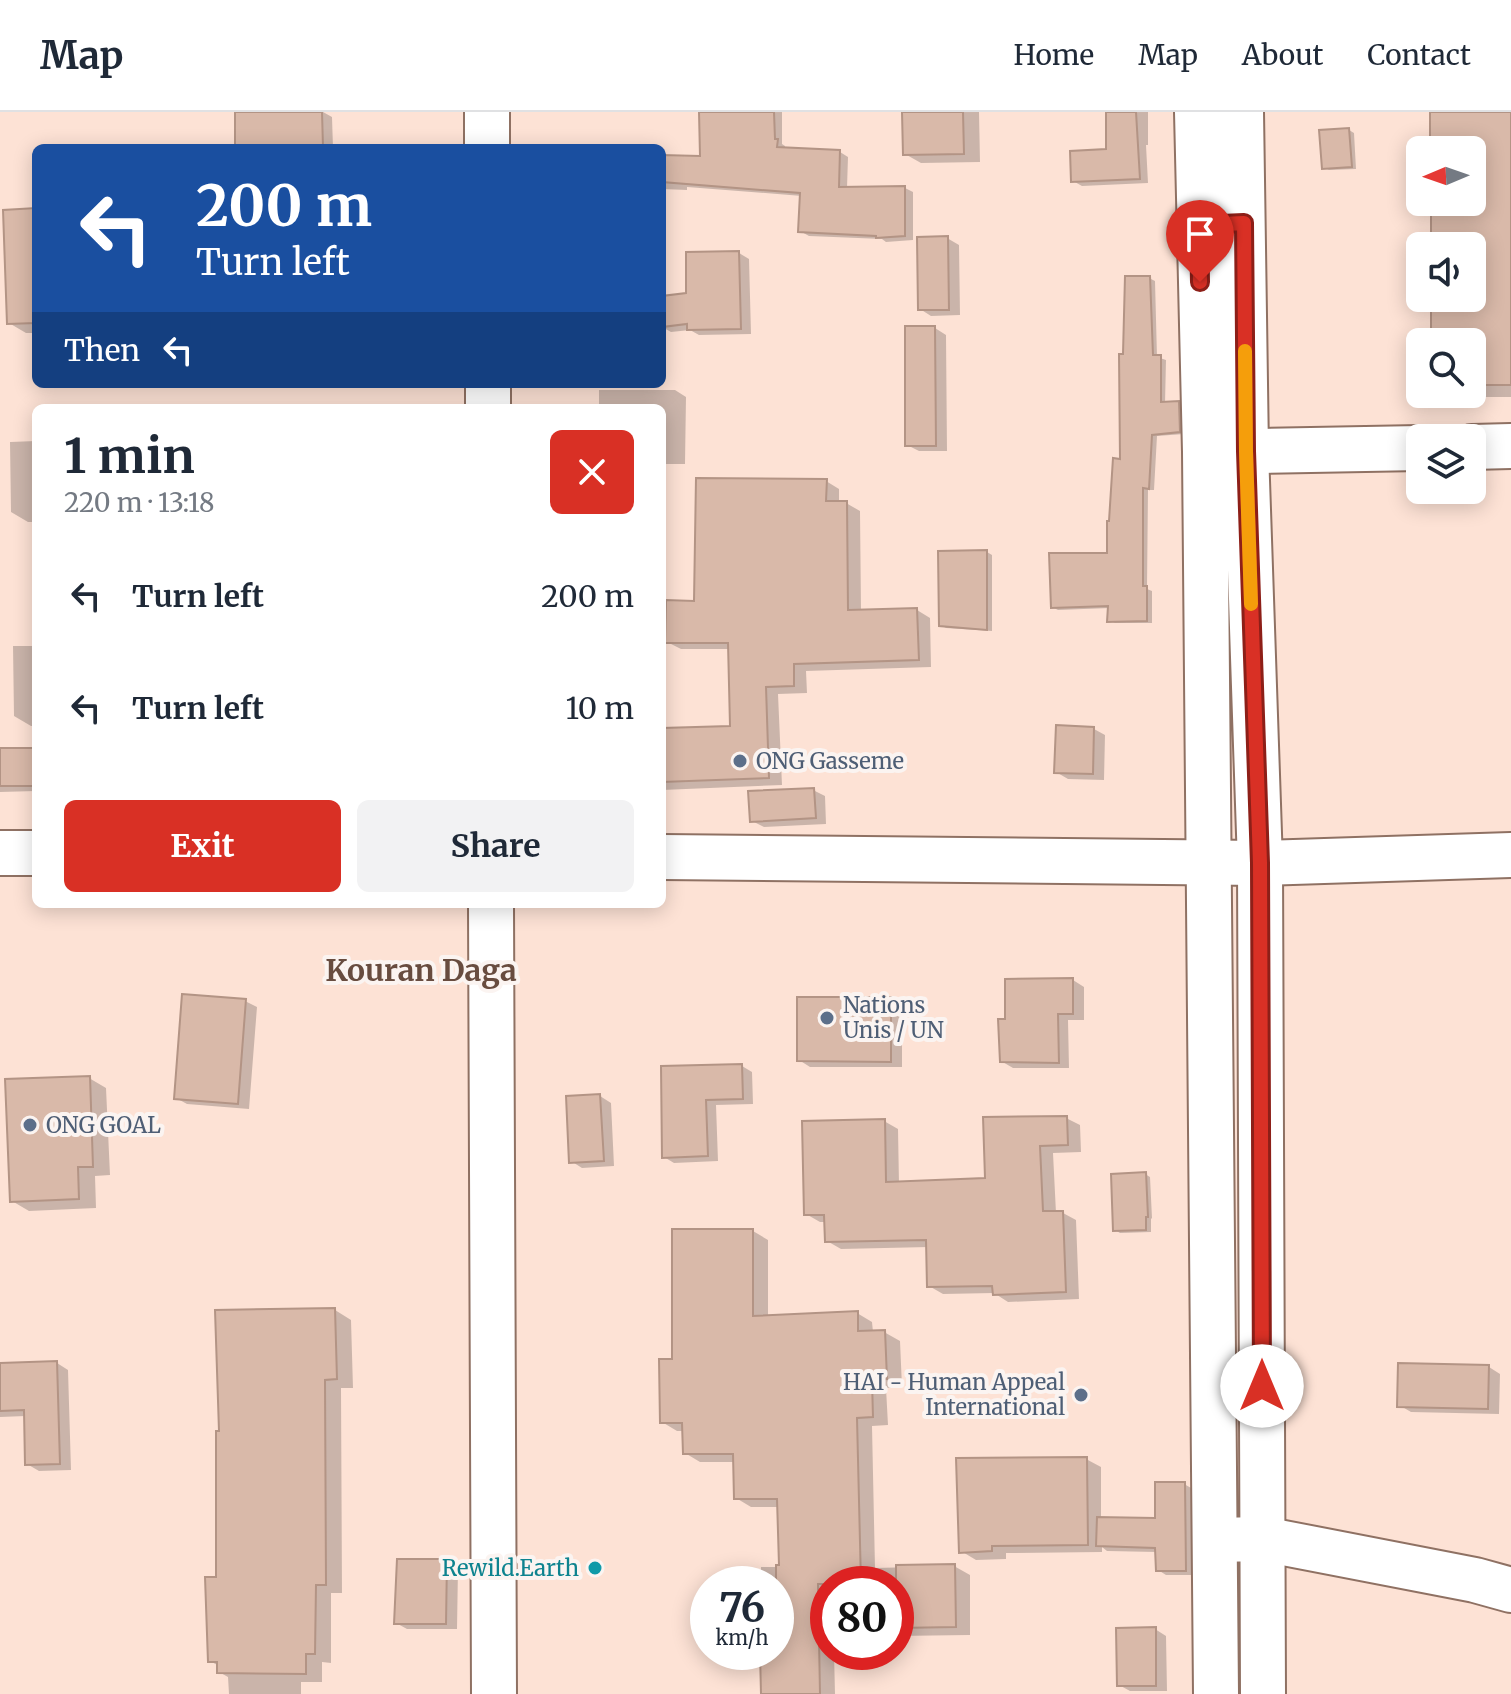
<!DOCTYPE html>
<html lang="en">
<head>
<meta charset="utf-8">
<style>
	:root { --surface:#fff; --page:#f2f2f3; --text:#1f2937; --muted:#747a83; --line:#e0e1e3; --accent:#d93025 }
	body { margin:0; font-family:Merriweather,serif; background:var(--page); color:var(--text); height:100vh; display:flex; flex-direction:column; font-size:30px; white-space:nowrap }
	* { box-sizing:border-box; margin:0 }
	p { font-size:26px; color:var(--muted) }
	.icon { flex:none; width:44px; height:44px; fill:none; stroke:currentColor; stroke-width:2; stroke-linecap:round; stroke-linejoin:round }
	.map { position:relative; flex:1; overflow:hidden }
	.drawer { position:absolute; left:32px; top:292px; width:634px; height:504px; display:flex; flex-direction:column; background:var(--surface); border-radius:12px; box-shadow:0 4px 20px #0003 }
	.drawer>* { flex:none }
	.top-card { position:absolute; left:32px; top:32px; width:634px; height:244px; border-radius:12px; box-shadow:0 4px 20px #0003; background:#1a4fa0; color:#fff; overflow:hidden }
	.needle { width:52px; rotate:268deg }
	.buttons { position:absolute; left:1406px; top:24px; display:grid; gap:16px }
	.buttons a { display:grid; place-items:center; width:80px; height:80px; border-radius:12px; background:var(--surface); box-shadow:0 4px 20px #0003; font-size:40px }
	.speed { position:absolute; left:690px; top:1454px; display:flex; gap:16px; font-size:40px; font-weight:700; text-align:center }
	.speed>* { display:grid; place-content:center; width:104px; height:104px; border-radius:50%; background:var(--surface); box-shadow:0 4px 20px #0003; line-height:1 }
	.speed small { font-size:20px; font-weight:400 }
	.speed .limit { border:12px solid #d22; background:#fff; color:#111 }
	.pin { position:absolute; display:grid; place-items:center; width:68px; height:68px; color:#fff; margin:-82px -34px; border-radius:50% 50% 50% 0; rotate:-45deg; box-shadow:0 0 8px #0007 }
	.pin .icon { rotate:45deg }
	.me { position:absolute; width:88px; margin:-44px; rotate:0deg; stroke-linejoin:round; filter:drop-shadow(0 0 6px #0008) }
	.turn { display:flex; align-items:center; gap:28px; height:168px; padding:0 32px; font-size:36px }
	.turn .icon { width:104px; height:104px; stroke-width:2.5 }
	.turn b { display:block; font-size:56px; line-height:68px }
	.then { display:flex; align-items:center; height:76px; padding:0 32px; background:#0003; gap:16px; font-size:30px }
	.round { display:grid; place-items:center; flex:none; width:84px; height:84px; border-radius:12px; background:var(--page) }
	.headline { display:flex; align-items:center; justify-content:space-between; height:136px; padding:0 32px }
	h1 { font-size:48px; font-weight:700; line-height:60px }
	.action { display:flex; gap:16px; margin-top:auto; padding:16px 32px }
	.action a { flex:1; height:92px; border-radius:12px; background:var(--accent); color:#fff; font-size:32px; font-weight:700; line-height:92px; text-align:center }
	.action a+a { background:var(--page); color:var(--text) }
	ul { padding:0; list-style:none }
	li { display:flex; align-items:center; gap:24px; height:112px; padding:0 32px }
	li div { flex:1 }
	li b { display:block; font-size:30px }
	li em { font-style:normal }
	header { display:flex; align-items:center; gap:48px; box-sizing:border-box; height:112px; padding:0 40px; background:var(--surface); border-bottom:2px solid var(--line) }
	header strong { font-size:38px }
	nav { display:flex; gap:44px; margin-inline-start:auto; font-size:28px }
	.map>svg:first-child { display:block }
</style>
</head>
<body>
<header>
<strong>Map</strong>
<nav><a>Home</a><a>Map</a><a>About</a><a>Contact</a></nav>
</header>
<div class="map">
<svg width="1511" height="1582" viewBox="0 0 1511 1582">
	<rect width="100%" height="100%" fill="#fde2d5"/>
	<path fill="#0003" d="M237,0H323L332,5L333,36H237Z
		M701,0H782V32L785,34V38L840,40L848,45L847,76H905L913,80V128L886,130L882,127L809,124L800,119L802,84L687,75V78L662,77V45L702,46Z
		M904,0H979L980,50L921,51L905,42Z
		M1108,0H1148V33H1146L1148,71L1082,74L1073,69L1108,39Z
		M1432,0H1511V285H1456L1451,282H1472V230H1433V186H1472V134H1433V90H1472V38H1432Z
		M1349,18L1354,21L1356,57L1329,58L1323,55Z
		M36,98V221H26L9,211Z
		M947,126L959,133L960,203L931,204L920,197Z
		M739,141L749,147L751,222L699,223L690,218L671,220L662,215V186L688,183Z
		M1149,166L1155,169L1157,245L1166,248L1165,292L1178,291L1183,294L1184,322L1157,324L1154,378H1148L1147,477L1152,479V511H1115L1109,508L1110,496L1058,498L1052,495L1109,443L1122,349L1125,244Z
		M935,216L946,223L947,339H919L907,333Z
		M599,278H675L686,285L685,352H662V296H599Z
		M36,329V410H28L11,400L10,330Z
		M826,369L839,377V391H846L860,399L861,500L917,498L930,506L931,555L806,559L807,581L778,582L782,673L662,678V618L732,616L730,537H681L667,530V525H662V490L696,491Z
		M987,440L992,443V519L946,516L941,513Z
		M13,534H36V614H31L14,604Z
		M1094,617L1105,623L1104,668L1068,667L1056,660Z
		M0,638L36,639V679L0,680Z
		M813,678L825,684L826,712L764,715L752,709Z
		M1073,868L1084,875V908H1068L1069,956H1013L1001,949L1007,909Z
		M891,887L902,894V955H810L799,948Z
		M245,889L257,895L249,997L187,992L176,986Z
		M742,954L752,960L753,992L716,993L718,1049L674,1051L664,1045L663,956Z
		M89,966L106,976L110,1063L95,1064L96,1096L29,1099L12,1089Z
		M600,984L611,991L614,1054L582,1056L571,1049Z
		M1066,1006L1080,1013L1081,1040L1053,1041L1056,1101H1063L1076,1108L1079,1187L1008,1190L994,1181L943,1182L929,1174V1135L841,1137L827,1129V1110H820L806,1102L884,1009L898,1017L899,1072L987,1068Z
		M1145,1062L1150,1065L1152,1106L1151,1107V1120L1120,1121L1115,1118Z
		M753,1119L768,1128V1205L857,1201L872,1210L873,1220H884L900,1229L902,1275L886,1276L888,1313L872,1314L875,1456L954,1454L970,1463V1523L896,1524V1472H828V1540H834L835,1582H763L762,1540H776V1472H761V1455H781L779,1395H751L736,1386L735,1350H700L685,1341L684,1319H677L662,1310L674,1249Z
		M335,1198L351,1208L353,1276H341L342,1481H331V1551L322,1550V1570H301V1582H229L228,1565L219,1560V1554L210,1549L218,1467Z
		M0,1250H15L20,1253L57,1251L68,1258L71,1358L39,1359L27,1352L26,1304L0,1305Z
		M1489,1255L1500,1262L1499,1302L1411,1300L1399,1293Z
		M1086,1347L1101,1355V1407L1157,1408L1184,1372L1193,1377L1194,1463H1166L1158,1458L1157,1440L1107,1439L1102,1435V1440L1006,1441V1447L976,1448L961,1439Z
		M446,1449L458,1456L457,1517H407L396,1511Z
		M1155,1517L1166,1524L1167,1579H1130L1119,1573Z"/>
	<path fill="#d9b9a9" stroke="#b39485" stroke-width="2" d="M235,0H322L323,35L235,36Z
		M699,0H774L775,27H778L777,35L840,38L839,75L905,74V124L876,126V124L798,120L800,81L662,70V43L700,44Z
		M902,0H963L964,42L903,43Z
		M1106,0H1136L1140,67L1071,70L1070,39L1106,37Z
		M1430,0H1511V273H1472V230H1431V186H1472V134H1431V90H1472V38H1430Z
		M1349,16L1352,55L1322,57L1319,18Z
		M36,96V211L7,212L3,98Z
		M948,124L949,198H918L917,125Z
		M739,139L741,217L687,218V212L662,215V184L686,181V140Z
		M1125,164H1150L1153,243H1161V290L1179,289L1180,320L1152,323L1149,377L1143,376V474H1147V509L1107,510L1108,494L1051,496L1049,441H1107V409H1109L1113,346L1120,347L1119,242H1123Z
		M905,214H935L936,334H905Z
		M696,366L827,367L826,389H847L848,498L917,496L919,548L794,552V574L766,575L769,666L662,670V616L730,614L728,531H665L666,488L694,489Z
		M987,438V518L939,514L938,439Z
		M1056,613L1094,615L1093,662L1054,661Z
		M0,636H34V674H0Z
		M814,676L816,706L750,710L748,679Z
		M1073,866V902H1058L1059,951L1000,950L998,907H1005V867Z
		M182,882L246,887L238,992L174,987Z
		M797,885H891V950L797,949Z
		M742,952L743,987L706,988L708,1044L662,1046L661,954Z
		M90,964L93,1055H78L79,1087L10,1090L5,967Z
		M600,982L604,1049L569,1051L566,984Z
		M1067,1004L1068,1033L1040,1034L1043,1099H1063L1066,1180L993,1183L992,1174L927,1175L926,1128L825,1130L824,1103H804L802,1009L885,1007L886,1070L985,1066L983,1005Z
		M1146,1060L1148,1105H1146V1118L1113,1119L1111,1062Z
		M672,1117H753V1204L858,1199V1219L885,1218L887,1267L872,1268L873,1305L857,1306L861,1472H818L820,1582H761L760,1540H776V1453H779L777,1387H734L733,1342H683L682,1311H660L659,1247H672Z
		M335,1196L337,1267L325,1268L326,1473H316L315,1542H306V1562L217,1561V1550H208L205,1465H216V1319H219L215,1198Z
		M57,1249L60,1352L25,1353L24,1298L0,1299V1251Z
		M1398,1251L1489,1253L1488,1297L1397,1295Z
		M1087,1345L1088,1433L992,1434V1439L959,1441L956,1346Z
		M1155,1370H1185L1186,1459H1156L1155,1436L1096,1434L1097,1405L1155,1406Z
		M397,1447H447L446,1512H394Z
		M955,1452L956,1515L896,1516V1453Z
		M1156,1515V1574H1117L1116,1516Z"/>
	<g fill="none" stroke-linecap="round" stroke-linejoin="round">
		<defs>
			<path id="minor" d="M487,0V36
				M488,272V296
				M1472,335L1511,334
				M1207,340L1420,336
				M0,741H36
				M662,745L1260,751L1511,743
				M491,792L494,1582
				M1215,1428L1263,1427L1475,1468L1511,1478"/>
			<path id="highway" d="M1197,0L1205,340L1216,1582
				M1241,0L1246,339L1260,751L1263,1582"/>
		</defs>
		<use href="#minor" stroke="#8f7163" stroke-width="48"/>
		<use href="#highway" stroke="#8f7163" stroke-width="48"/>
		<use href="#minor" stroke="#fff" stroke-width="44"/>
		<use href="#highway" stroke="#fff" stroke-width="44"/>
	</g>
	<g fill="none" stroke-linecap="round" stroke-linejoin="round">
		<defs>
			<path id="route" d="M1200,170L1199,113L1244,111L1246,339L1260,751L1262,1274"/>
		</defs>
		<use href="#route" stroke="#8d1f18" stroke-width="20"/>
		<use href="#route" stroke="#d93025" stroke-width="14"/>
		<path stroke="#f59e0b" stroke-width="14" d="M1245,239L1246,339L1251,492"/>
	</g>
	<g fill="#5c6f8a" stroke="#fbf4f1" stroke-width="3">
		<circle cx="740" cy="649" r="8"/>
		<circle cx="827" cy="906" r="8"/>
		<circle cx="30" cy="1013" r="8"/>
		<circle cx="1081" cy="1283" r="8"/>
	</g>
	<circle fill="#0f9aa8" stroke="#fbf4f1" stroke-width="3" cx="595" cy="1456" r="8"/>
	<g text-anchor="middle" dominant-baseline="central" stroke-width="8" stroke-linejoin="round" paint-order="stroke">
		<g font-size="22" fill="#4e5e75" stroke="#fbf4f1" text-anchor="start">
			<text x="756" y="649">ONG Gasseme</text>
			<text x="843" y="893">Nations<tspan x="843" dy="25">Unis / UN</tspan></text>
			<text x="46" y="1013">ONG GOAL</text>
			<text x="1065" y="1270" text-anchor="end">HAI - Human Appeal<tspan x="1065" dy="25">International</tspan></text>
		</g>
		<g font-size="22" fill="#0d838f" stroke="#fbf4f1" text-anchor="end">
			<text x="579" y="1456">Rewild.Earth</text>
		</g>
		<g font-size="30" font-weight="bold" fill="#684c3f" stroke="#fbf4f1">
			<text x="421" y="858">Kouran Daga</text>
		</g>
	</g>
</svg>
<div class="buttons">
<a><svg class="needle" viewBox="-14 -14 28 28"><path d="M0-13l5 13h-10z" fill="#e53935"/><path d="M0 13l5-13h-10z" fill="#747a83"/></svg></a>
<a><svg class="icon" aria-label="sound" viewBox="0 0 24 24"><path d="M4 9h4l5-4v14l-5-4H4zM17 9q2 3 0 6"/></svg></a>
<a><svg class="icon" aria-label="search" viewBox="0 0 24 24"><circle cx="10" cy="10" r="6"/><path d="M15 15l6 6"/></svg></a>
<a><svg class="icon" aria-label="layers" viewBox="0 0 24 24"><path d="M12 4l9 5-9 5-9-5zM3 14l9 5 9-5"/></svg></a>
</div>
<div class="speed"><div>76<small>km/h</small></div><div class="limit">80</div></div>
<div class="pin" style="left:1200px;top:170px;background:#d93025"><svg class="icon" aria-label="arrive" viewBox="0 0 24 24"><path d="M6 21V4h12l-3 4 3 4H6"/></svg></div>
<svg class="me" style="left:1262px;top:1274px" viewBox="-20 -20 40 40"><circle r="19" fill="#fff"/><path d="M0-13L10 11 0 6-10 11z" fill="#d93025"/></svg>
<div class="top-card">
<div class="turn"><svg class="icon" aria-label="left" viewBox="0 0 24 24"><path d="M17 20v-9H6M10 6l-5 5 5 5"/></svg><div><b>200 m</b>Turn left</div></div>
<div class="then">Then<svg class="icon" aria-label="left" viewBox="0 0 24 24"><path d="M17 20v-9H6M10 6l-5 5 5 5"/></svg></div>
</div>
<section class="drawer">
<div class="headline"><div><h1>1 min</h1><p>220 m · 13:18</p></div><a class="round" style="background:#d93025;color:#fff"><svg class="icon" aria-label="close" viewBox="0 0 24 24"><path d="M6 6l12 12M18 6L6 18"/></svg></a></div>
<ul>
<li><svg class="icon" aria-label="left" viewBox="0 0 24 24"><path d="M17 20v-9H6M10 6l-5 5 5 5"/></svg><div><b>Turn left</b></div><em>200 m</em></li>
<li><svg class="icon" aria-label="left" viewBox="0 0 24 24"><path d="M17 20v-9H6M10 6l-5 5 5 5"/></svg><div><b>Turn left</b></div><em>10 m</em></li>
</ul>
<div class="action"><a>Exit</a><a>Share</a></div>
</section>
</div>
</body>
</html>
